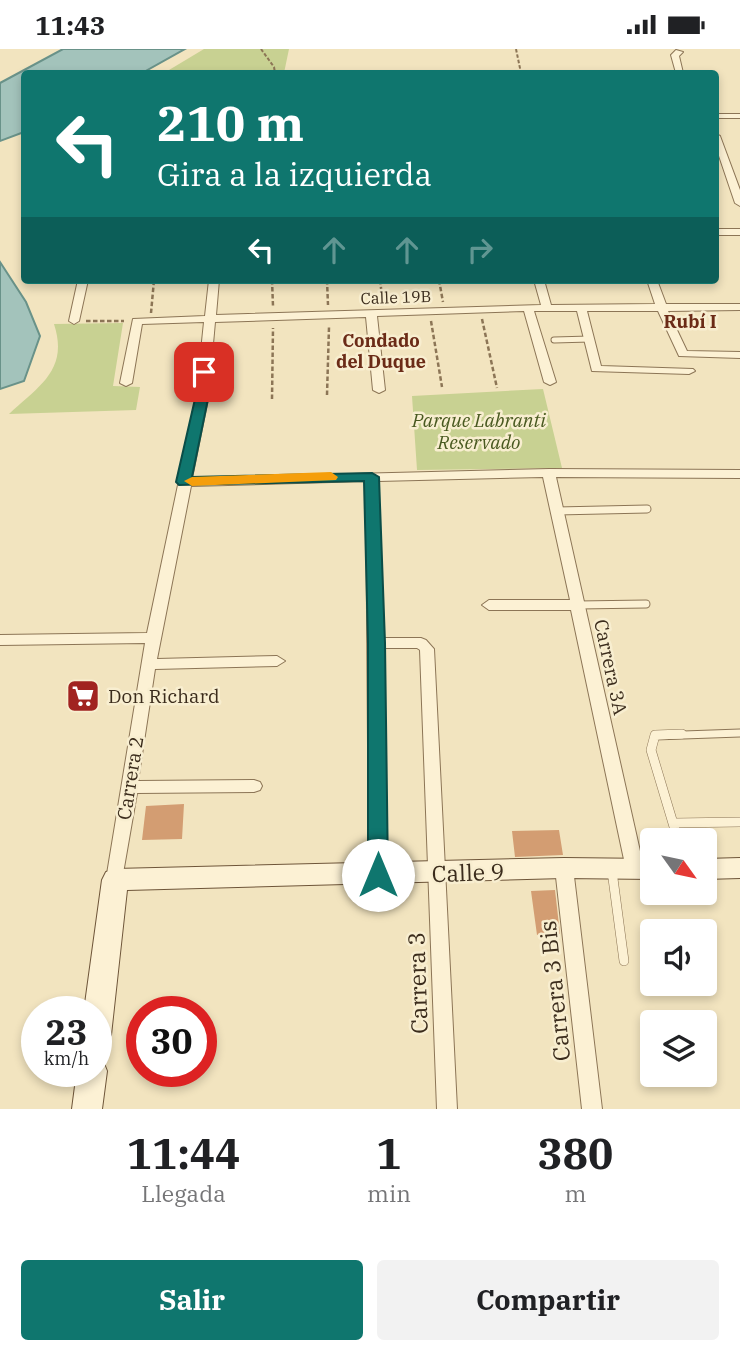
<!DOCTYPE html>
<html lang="es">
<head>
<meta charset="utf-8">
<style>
	:root { --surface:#fff; --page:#f2f2f2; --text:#202124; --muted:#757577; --accent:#0f766e }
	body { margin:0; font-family:"IBM Plex Serif",serif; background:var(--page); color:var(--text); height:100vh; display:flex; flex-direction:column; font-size:26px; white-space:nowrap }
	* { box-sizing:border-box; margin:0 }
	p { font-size:23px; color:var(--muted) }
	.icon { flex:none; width:38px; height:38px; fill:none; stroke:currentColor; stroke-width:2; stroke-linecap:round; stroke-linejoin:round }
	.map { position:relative; height:1060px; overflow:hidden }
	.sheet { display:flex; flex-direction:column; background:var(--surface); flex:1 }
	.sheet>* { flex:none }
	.banner { position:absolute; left:21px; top:21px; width:698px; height:214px; border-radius:7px; box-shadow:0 4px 10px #0003; background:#0f766e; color:#fff; overflow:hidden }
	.needle { width:46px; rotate:123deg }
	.buttons { position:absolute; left:640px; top:779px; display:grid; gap:14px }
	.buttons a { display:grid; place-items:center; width:77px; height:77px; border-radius:7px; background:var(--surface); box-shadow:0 4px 10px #0003; font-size:35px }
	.speed { position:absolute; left:21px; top:947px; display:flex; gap:14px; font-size:35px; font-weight:700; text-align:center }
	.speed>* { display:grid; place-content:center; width:91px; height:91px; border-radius:50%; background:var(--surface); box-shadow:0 4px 10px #0003; line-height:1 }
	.speed small { font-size:18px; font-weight:400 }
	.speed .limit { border:10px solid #d22; background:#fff; color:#111 }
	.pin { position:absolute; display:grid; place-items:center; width:60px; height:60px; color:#fff; margin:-30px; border-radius:14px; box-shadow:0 4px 10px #0006 }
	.me { position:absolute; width:77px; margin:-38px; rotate:0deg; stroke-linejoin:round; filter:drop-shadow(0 0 5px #0008) }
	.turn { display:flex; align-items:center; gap:24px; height:147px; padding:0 21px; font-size:32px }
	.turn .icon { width:91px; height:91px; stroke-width:2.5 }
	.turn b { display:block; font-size:49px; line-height:60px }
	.lanes { display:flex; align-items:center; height:66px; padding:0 21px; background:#0003; justify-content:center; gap:35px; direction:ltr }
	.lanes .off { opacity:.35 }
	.eta { display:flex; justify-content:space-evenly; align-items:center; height:119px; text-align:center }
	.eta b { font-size:42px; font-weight:700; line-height:49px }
	.cta { display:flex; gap:14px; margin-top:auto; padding:14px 21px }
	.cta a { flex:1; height:80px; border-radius:7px; background:var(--accent); color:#fff; font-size:28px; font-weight:700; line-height:80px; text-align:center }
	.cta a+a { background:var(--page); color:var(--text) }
	.status { display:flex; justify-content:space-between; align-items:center; height:49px; padding:0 35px; background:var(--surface); direction:ltr }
	.status svg { height:19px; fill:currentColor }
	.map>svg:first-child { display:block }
</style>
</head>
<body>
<div class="status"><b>11:43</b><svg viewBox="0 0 49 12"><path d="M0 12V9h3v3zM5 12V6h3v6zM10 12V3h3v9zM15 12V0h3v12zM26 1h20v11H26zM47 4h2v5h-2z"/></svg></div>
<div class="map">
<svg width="740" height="1060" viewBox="0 0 740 1060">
	<rect width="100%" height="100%" fill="#f2e4bf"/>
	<path fill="#c8d192" d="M204,0H289L284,24H164Z
		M123,274L113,337L140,338L136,361L9,365C39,337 69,321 54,275Z
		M543,340L562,419L417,421L412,347Z"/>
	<path fill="#a3c3bb" stroke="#699289" stroke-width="2" d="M63,0H185L142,24H24V83L0,92V34Z
		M0,213L26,253L40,287L24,332L0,340Z"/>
	<path fill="#d39d72" d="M184,755L182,790L142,791L146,757Z
		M559,781L563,806L515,808L512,782Z
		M555,841L560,885L537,886L531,842Z"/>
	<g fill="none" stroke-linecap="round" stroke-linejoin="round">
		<defs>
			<path id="lane-far2" d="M554,291L590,290"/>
			<path id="lane-far1" d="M557,462L647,460
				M578,556L646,555
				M655,687L740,684"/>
			<path id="lane" d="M674,774L740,773
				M678,791L651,701L655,686L682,685
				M612,822L624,912"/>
			<path id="street" d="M676,1L683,3L679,7L683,24H676L671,6Z
				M716,65H740V69H716Z
				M716,85L720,87L740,141V157L735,154L716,98Z
				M716,180H740V186H716Z
				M78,231H88L79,272L74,275L69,272Z
				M209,231H219L216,266L541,256L534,231H544L551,256L655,255L647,231H657L666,255H740V261L668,262L687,302L740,303V309L679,307L658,262H587L601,317L693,320L695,322L689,325L592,322L577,262H534L556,333L550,336L544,333L524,262L377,267L385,341L379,344L373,341L366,268L215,273L208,350L192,429L549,420L740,421V429L556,428L644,820L641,825L635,827L629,825L626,820L571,561H489L482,556L489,551H570L543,428L378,432L383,589H421L426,591L434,600L457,1060H437L420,601L417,599H383L387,826L384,831L378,833L372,831L369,826L366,432L191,437L157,610L277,607L285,612L277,617L155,620L138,732L254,731L260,733L262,737L260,741L254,743L137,744L121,836L115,838L109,836L106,831L145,594L0,596V586L147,584L196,350L204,273L142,275L132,334L126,337L120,334L133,270L205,267Z
				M564,812L570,814L573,819L602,1060H582L555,819L558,814Z"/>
			<path id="secondary" d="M564,809L653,810V830L564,829L127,841L111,986L106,995L96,999V962H84L102,831L106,823L115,820Z
				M740,809V829L705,830V810Z
				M96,1010L103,1012L107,1022L102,1060H72L77,1022H96Z"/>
		</defs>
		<use href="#lane-far2" stroke="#8c7556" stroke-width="7"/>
		<use href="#lane-far1" stroke="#8c7556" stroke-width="9"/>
		<use href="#lane" stroke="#8c7556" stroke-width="10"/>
		<use href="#street" stroke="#8c7556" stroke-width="2"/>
		<use href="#secondary" stroke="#6e5539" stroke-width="2"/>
		<path stroke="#8c7556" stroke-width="2" stroke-dasharray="3.5 2" stroke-linecap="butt" d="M261,0L274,18L275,24
			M516,0L521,24"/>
		<path stroke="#8c7556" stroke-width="2.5" stroke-dasharray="4.5 2.5" stroke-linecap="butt" d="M272,231L273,257
			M327,231L328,256
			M380,231L383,255
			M439,231L443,253
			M151,264L154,231
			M482,270L497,339
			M86,272H124
			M431,272L442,338
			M327,346L329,278
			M272,350L273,279"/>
		<use href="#lane-far2" stroke="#fcf1d4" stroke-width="5"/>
		<use href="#lane-far1" stroke="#fcf1d4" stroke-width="7"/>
		<use href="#lane" stroke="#fcf1d4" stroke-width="9"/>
		<use href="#street" fill="#fcf1d4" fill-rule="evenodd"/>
		<use href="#secondary" fill="#fcf1d4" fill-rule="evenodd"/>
	</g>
	<path fill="#0f766e" stroke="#0a4d48" stroke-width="2" d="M204,320L211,323L208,350L192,428L372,424L379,428L385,594L388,826L385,832L378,834L371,832L368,826V594L364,432L179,436L176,433L195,350L198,323Z"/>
	<path fill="#f59e0b" d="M331,423L338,428L336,431L192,437L184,432L192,428Z"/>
	<defs>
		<symbol id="supermarket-square" viewBox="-11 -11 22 22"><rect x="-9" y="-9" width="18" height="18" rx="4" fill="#a12320" stroke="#f8eed0"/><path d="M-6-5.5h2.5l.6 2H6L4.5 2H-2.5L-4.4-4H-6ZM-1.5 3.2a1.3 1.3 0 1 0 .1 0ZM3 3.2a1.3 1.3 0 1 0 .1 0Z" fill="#fff"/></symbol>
	</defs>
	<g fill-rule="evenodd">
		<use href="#supermarket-square" x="64" y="628" width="38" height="38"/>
	</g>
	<g text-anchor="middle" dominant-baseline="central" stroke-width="5" stroke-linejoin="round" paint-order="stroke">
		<g font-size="16" fill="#3b2c1c" stroke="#f8eed0">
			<text transform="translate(396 248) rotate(-2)">Calle 19B</text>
		</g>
		<g font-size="18" font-weight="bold" fill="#6b2b17" stroke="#f8eed0">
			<text x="690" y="272">Rubí I</text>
			<text x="381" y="291">Condado<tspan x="381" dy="21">del Duque</tspan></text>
		</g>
		<g font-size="19" font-style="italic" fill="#495920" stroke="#f8eed0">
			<text x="479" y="371">Parque Labranti<tspan x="479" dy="22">Reservado</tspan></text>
		</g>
		<g font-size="19" fill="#3b2c1c" stroke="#f8eed0">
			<text transform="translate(611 618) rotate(78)">Carrera 3A</text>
			<text transform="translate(130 729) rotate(-81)">Carrera 2</text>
		</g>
		<g font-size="19" fill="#3b2c1c" stroke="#f8eed0" text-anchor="start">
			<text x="108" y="647">Don Richard</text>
		</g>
		<g font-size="23" fill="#3b2c1c" stroke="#f8eed0">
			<text transform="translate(468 823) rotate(-2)">Calle 9</text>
			<text transform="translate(417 934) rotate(-92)">Carrera 3</text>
			<text transform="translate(554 942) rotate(-96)">Carrera 3 Bis</text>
		</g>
	</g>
</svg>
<div class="buttons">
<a><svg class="needle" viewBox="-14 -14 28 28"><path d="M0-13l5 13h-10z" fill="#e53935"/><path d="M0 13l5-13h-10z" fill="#757577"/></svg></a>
<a><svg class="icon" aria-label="sound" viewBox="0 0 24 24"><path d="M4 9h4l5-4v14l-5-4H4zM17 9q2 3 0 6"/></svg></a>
<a><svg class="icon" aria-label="layers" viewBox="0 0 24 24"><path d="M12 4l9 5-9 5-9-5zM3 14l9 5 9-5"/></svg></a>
</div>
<div class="speed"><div>23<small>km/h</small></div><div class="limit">30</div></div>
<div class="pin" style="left:204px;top:323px;background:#d93025"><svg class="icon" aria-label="arrive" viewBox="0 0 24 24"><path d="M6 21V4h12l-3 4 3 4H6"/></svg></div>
<svg class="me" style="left:378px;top:826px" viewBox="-20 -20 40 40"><circle r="19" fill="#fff"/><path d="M0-13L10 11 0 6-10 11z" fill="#0f766e"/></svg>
<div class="banner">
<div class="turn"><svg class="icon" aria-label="left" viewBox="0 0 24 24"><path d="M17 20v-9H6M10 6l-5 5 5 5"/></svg><div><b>210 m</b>Gira a la izquierda</div></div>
<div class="lanes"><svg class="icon" aria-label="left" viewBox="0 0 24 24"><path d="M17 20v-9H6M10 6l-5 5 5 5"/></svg><svg class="icon off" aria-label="ahead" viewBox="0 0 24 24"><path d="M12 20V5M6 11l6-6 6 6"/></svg><svg class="icon off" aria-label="ahead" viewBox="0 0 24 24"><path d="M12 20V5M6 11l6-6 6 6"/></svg><svg class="icon off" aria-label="right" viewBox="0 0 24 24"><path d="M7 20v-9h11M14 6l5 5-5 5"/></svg></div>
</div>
</div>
<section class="sheet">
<div class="eta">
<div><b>11:44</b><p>Llegada</p></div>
<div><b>1</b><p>min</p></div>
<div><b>380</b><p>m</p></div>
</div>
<div class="cta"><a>Salir</a><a>Compartir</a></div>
</section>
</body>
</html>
